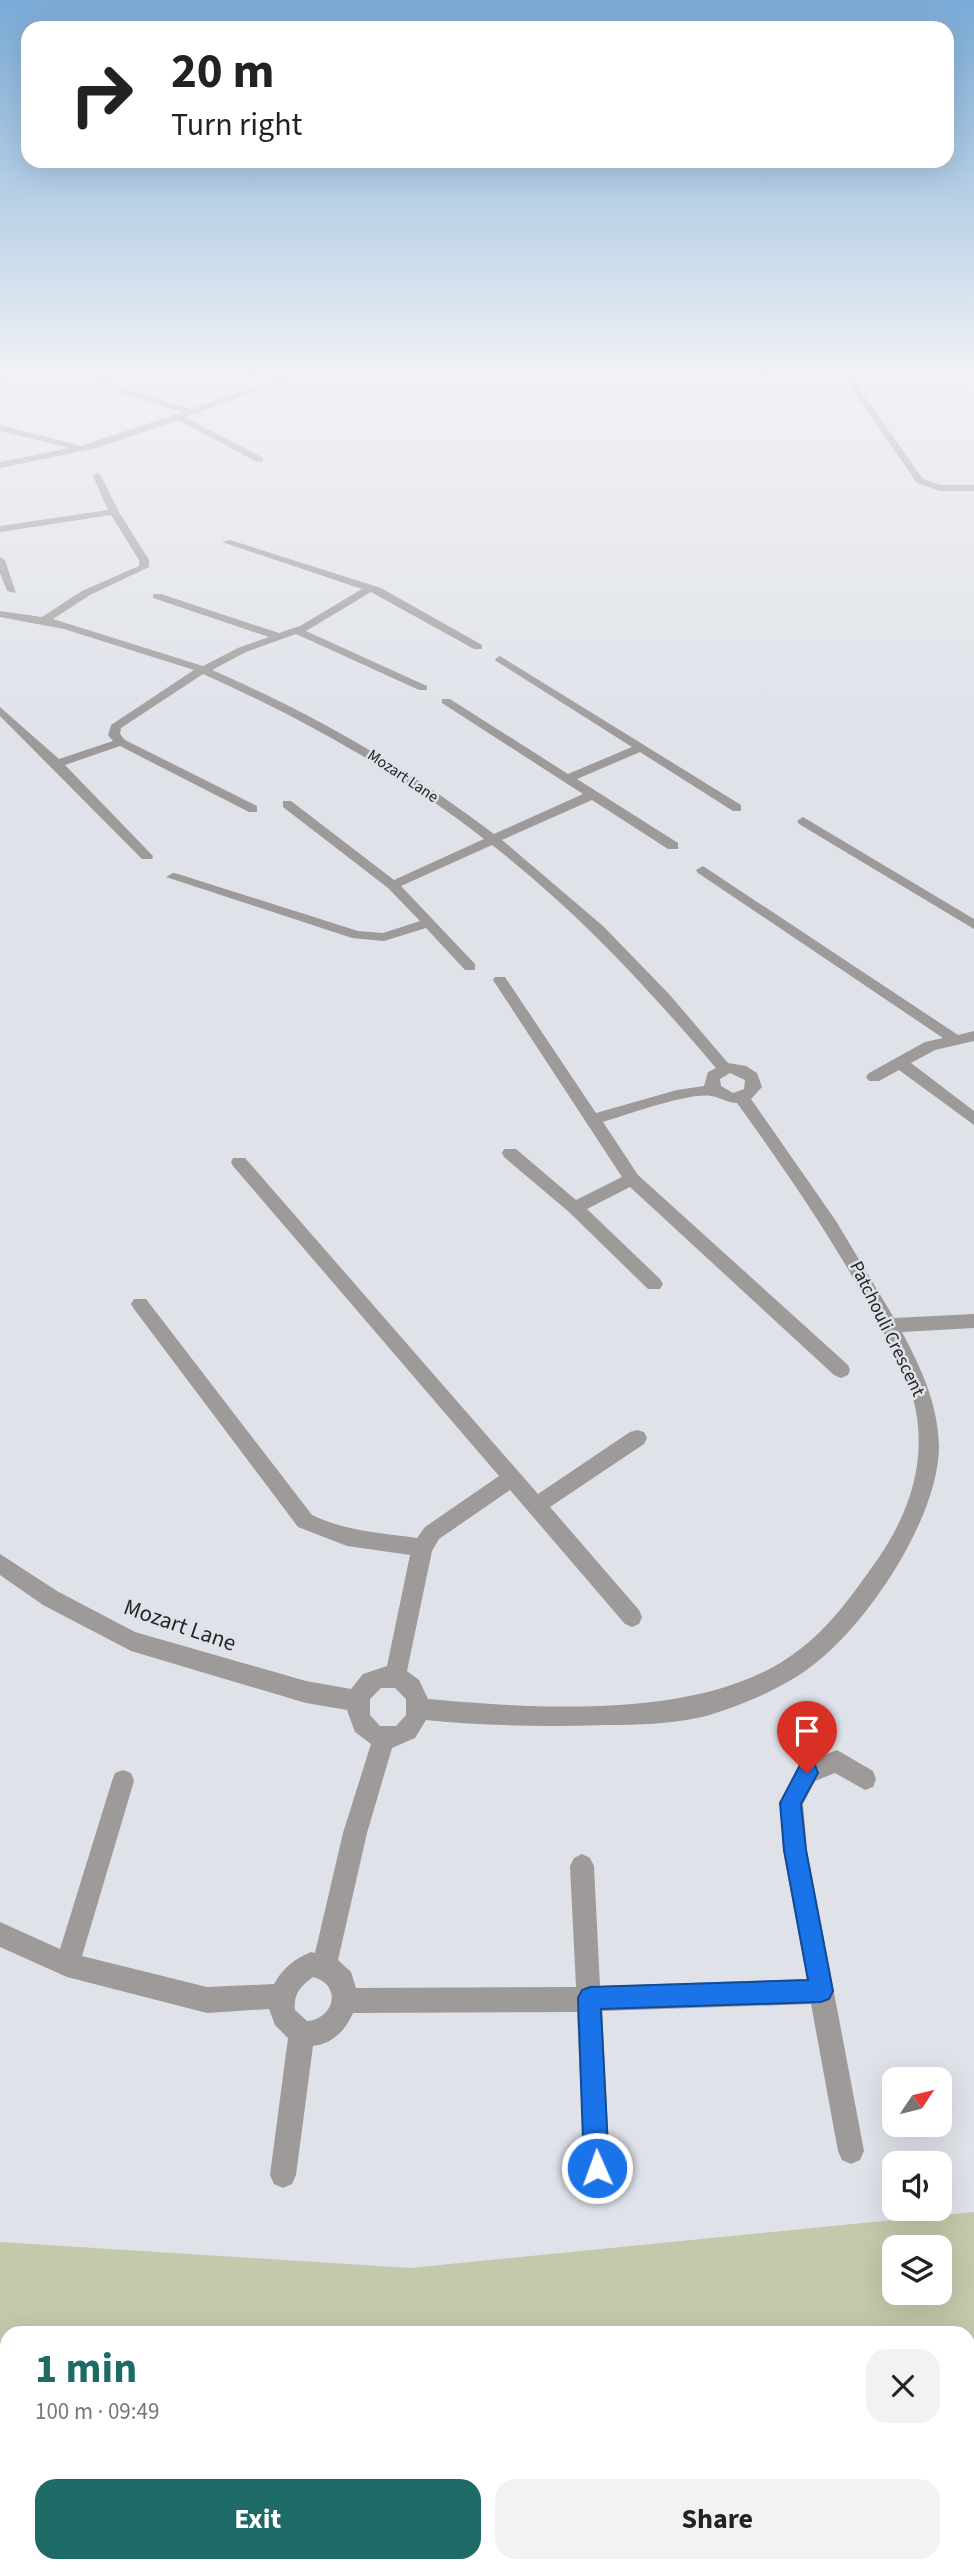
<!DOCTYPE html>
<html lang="en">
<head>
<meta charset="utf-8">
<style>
	:root { --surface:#fff; --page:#f2f2f2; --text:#222; --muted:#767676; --accent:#1e6a67 }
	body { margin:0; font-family:"Source Sans 3",sans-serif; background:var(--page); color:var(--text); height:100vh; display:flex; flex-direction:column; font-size:26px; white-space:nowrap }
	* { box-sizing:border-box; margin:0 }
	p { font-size:23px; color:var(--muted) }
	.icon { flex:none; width:38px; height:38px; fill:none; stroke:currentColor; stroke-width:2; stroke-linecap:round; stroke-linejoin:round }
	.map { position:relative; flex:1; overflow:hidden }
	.sheet { position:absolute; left:0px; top:2326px; width:975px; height:247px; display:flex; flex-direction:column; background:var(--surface); border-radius:21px 21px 0 0; box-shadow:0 7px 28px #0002 }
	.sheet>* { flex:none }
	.hud { position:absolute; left:21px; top:21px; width:933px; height:147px; border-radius:21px; box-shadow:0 7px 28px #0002; background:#fff; color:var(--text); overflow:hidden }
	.needle { width:46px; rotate:55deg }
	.buttons { position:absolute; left:882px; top:2067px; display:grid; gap:14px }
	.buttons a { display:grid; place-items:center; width:70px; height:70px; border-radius:14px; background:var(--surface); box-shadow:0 7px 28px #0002; font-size:35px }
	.pin { position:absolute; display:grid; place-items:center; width:60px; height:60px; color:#fff; margin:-72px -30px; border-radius:50% 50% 50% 0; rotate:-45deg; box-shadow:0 0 7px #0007 }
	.pin .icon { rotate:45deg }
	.me { position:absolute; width:77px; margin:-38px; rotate:358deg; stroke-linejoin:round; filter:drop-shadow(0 0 5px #0008) }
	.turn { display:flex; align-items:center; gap:24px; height:147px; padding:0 35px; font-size:32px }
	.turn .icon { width:91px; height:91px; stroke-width:2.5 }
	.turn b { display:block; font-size:49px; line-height:60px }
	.round { display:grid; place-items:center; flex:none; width:74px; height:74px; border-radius:21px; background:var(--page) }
	.headline { display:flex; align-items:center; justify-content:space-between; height:119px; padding:0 35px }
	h1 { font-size:42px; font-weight:700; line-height:52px; color:var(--accent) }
	.action { display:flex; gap:14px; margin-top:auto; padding:14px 35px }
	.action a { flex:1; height:80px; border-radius:21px; background:var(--accent); color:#fff; font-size:28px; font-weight:700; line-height:80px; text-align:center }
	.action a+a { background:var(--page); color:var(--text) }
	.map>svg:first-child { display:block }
</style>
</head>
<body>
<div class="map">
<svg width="974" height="2571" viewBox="0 0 974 2571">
	<rect width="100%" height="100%" fill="#dfe2e9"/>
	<path fill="#c3c9aa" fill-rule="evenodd" d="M974,2212V2571H0V2242L410,2268ZM894,2247H940V2292H894ZM7,2333H968V2566H7Z"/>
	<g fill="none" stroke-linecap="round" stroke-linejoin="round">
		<path fill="#9e9a9a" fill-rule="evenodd" d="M7,375H18L0,384V379Z
			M81,375H93L135,392L191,409L288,375H301L185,417L263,458V462H257L178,420L97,448L0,468V462L69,448L0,431V425L81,446L183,412L129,396Z
			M842,375H850L923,479L941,485H974V491H940L917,483Z
			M97,473L101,476L119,512L149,560V567L90,595L53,619L203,666L238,648L269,637L153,598V594H161L279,633L300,626L362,589L222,542L230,540L381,588L482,645V649H474L371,592L306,631L427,686V690H419L296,634L246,652L212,670C313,714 406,767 494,834L583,794L442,703V699H450L568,774L632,747L496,661L495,659L500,656L741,805V811H733L640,752L577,779L678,843V849H668L592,800L502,840L603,926L669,994L728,1063L746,1066L757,1073L762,1087L751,1099L836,1221L894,1318L974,1314V1328L902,1332C921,1368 938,1404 939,1446C939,1517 868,1624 812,1666C782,1689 738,1707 702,1717C671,1724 638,1725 607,1725C546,1727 486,1726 426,1720L415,1738L392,1748L367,1833L338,1960L351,1972L356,1988L576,1987L570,1866L574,1858L582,1854L590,1858L594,1866L600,1986L807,1979L783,1850L780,1803L799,1765L837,1750L873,1771L876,1779L873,1787L865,1790L835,1773L815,1781L803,1804L807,1850L864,2151L860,2160L851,2164L842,2160L838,2151L811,2004L602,2011L610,2167L606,2176L597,2180L588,2176L584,2167L577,2012L353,2013C346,2030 332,2044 313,2046L296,2175L292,2184L283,2188L274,2184L270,2175L288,2038L275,2025L269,2009L207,2013L67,1977L0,1947V1922L60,1949L112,1781L115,1773L123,1770L131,1773L134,1781L82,1956L207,1987L274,1984C283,1968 294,1959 311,1952L315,1953L343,1833L371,1744L355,1732L347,1710L306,1703L131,1651L43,1605L0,1575V1554L57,1591L135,1632L306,1681L351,1689L363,1674L387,1666L410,1555L347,1546L298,1527L134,1309L131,1304L134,1299H146L312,1515C345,1531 381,1533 417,1538L425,1527L499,1476L233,1166L231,1162L233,1158H245L538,1494L630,1432L637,1430L644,1432L647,1438L644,1444L550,1507L639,1610L642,1617L639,1624L632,1627L625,1624L510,1490L439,1539L432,1551L407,1671L419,1680L428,1699C538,1709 708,1721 799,1650C830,1627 853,1594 875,1563C910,1514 929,1458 913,1398C905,1369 889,1343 875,1317C835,1242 787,1172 737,1103C727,1103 720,1097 711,1096C690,1092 626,1115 603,1122L638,1175L848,1365L850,1370L848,1375L841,1378L834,1375L630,1187L587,1209L660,1279L663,1284L660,1289H648L569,1212L504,1157L502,1153L504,1149H516L576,1200L622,1177L493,980L495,977H505L596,1113L677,1090L704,1086L708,1072L716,1068C647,987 576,910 492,845L401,886L475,964V970H465L426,928L384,941L352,938L166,877L173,873L178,874L358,931L383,933L420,921L388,888L283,807V801H291L394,880L484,839C397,771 304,719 203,674L121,728L120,734L125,740L257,806V812H249L120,746L65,765L153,856L152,859H142L0,716V707L59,759L113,741L108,735L111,725L194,670L64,629L0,617V611L42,617L82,591L139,566V560L111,515L0,532V526L108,510L93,476ZM730,1073L745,1080L744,1089L733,1093L721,1086L720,1079ZM381,1688H395L406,1699V1715L396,1726H380L370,1715V1699ZM313,1977C343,1985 334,2019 307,2021L295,2010C293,1994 301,1986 313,1977Z
			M0,557L5,560L16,593L7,591L0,573Z
			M803,817L974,919V929L799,824L797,821Z
			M703,866L958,1035L974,1031V1041L935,1050L911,1063L974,1111V1125L899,1070L879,1081H869L866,1077L869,1073L925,1042L943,1038L698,873L696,870Z"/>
	</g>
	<linearGradient id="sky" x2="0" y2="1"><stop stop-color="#79aad6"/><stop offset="0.51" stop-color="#f1f2f5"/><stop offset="1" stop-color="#f1f2f5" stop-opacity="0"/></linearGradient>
	<rect width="974" height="735" fill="url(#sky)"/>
	<path fill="#1a73e8" stroke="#114b97" stroke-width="2" d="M807,1762L815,1765L818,1773L801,1804L806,1850L833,1991L829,1999L821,2002L601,2009L609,2168L605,2176L597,2180L588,2176L584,2168L578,1998L582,1990L590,1987L808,1980L784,1850L780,1803L800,1765Z"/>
	<g text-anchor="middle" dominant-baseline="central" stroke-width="5" stroke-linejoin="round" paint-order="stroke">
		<g font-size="16" fill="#252629" stroke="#dfe2e9">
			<text transform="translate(403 776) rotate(34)">Mozart Lane</text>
		</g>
		<g font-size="19" fill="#252629" stroke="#dfe2e9">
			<text transform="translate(887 1329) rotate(64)">Patchouli Crescent</text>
		</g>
		<g font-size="23" fill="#252629" stroke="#dfe2e9">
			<text transform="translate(180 1625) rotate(19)">Mozart Lane</text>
		</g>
	</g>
</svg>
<div class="buttons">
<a><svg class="needle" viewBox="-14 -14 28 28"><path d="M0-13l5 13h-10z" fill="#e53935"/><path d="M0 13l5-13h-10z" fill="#767676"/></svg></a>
<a><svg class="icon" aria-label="sound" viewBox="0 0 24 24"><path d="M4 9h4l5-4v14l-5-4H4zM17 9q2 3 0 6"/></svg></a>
<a><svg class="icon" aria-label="layers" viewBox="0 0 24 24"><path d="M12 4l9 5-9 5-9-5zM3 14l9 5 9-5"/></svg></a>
</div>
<div class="pin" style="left:807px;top:1773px;background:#d93025"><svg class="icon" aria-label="arrive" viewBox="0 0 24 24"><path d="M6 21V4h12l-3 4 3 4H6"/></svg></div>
<svg class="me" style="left:597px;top:2168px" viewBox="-20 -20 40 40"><circle r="17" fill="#1a73e8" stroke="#fff" stroke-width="3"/><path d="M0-11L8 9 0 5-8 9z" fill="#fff"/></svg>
<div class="hud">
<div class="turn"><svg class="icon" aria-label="right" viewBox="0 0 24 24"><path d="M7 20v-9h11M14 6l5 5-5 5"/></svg><div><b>20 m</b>Turn right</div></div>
</div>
<section class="sheet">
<div class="headline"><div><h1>1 min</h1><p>100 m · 09:49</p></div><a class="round"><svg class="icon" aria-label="close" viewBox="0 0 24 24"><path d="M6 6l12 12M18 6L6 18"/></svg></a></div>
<div class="action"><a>Exit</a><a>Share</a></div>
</section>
</div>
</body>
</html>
